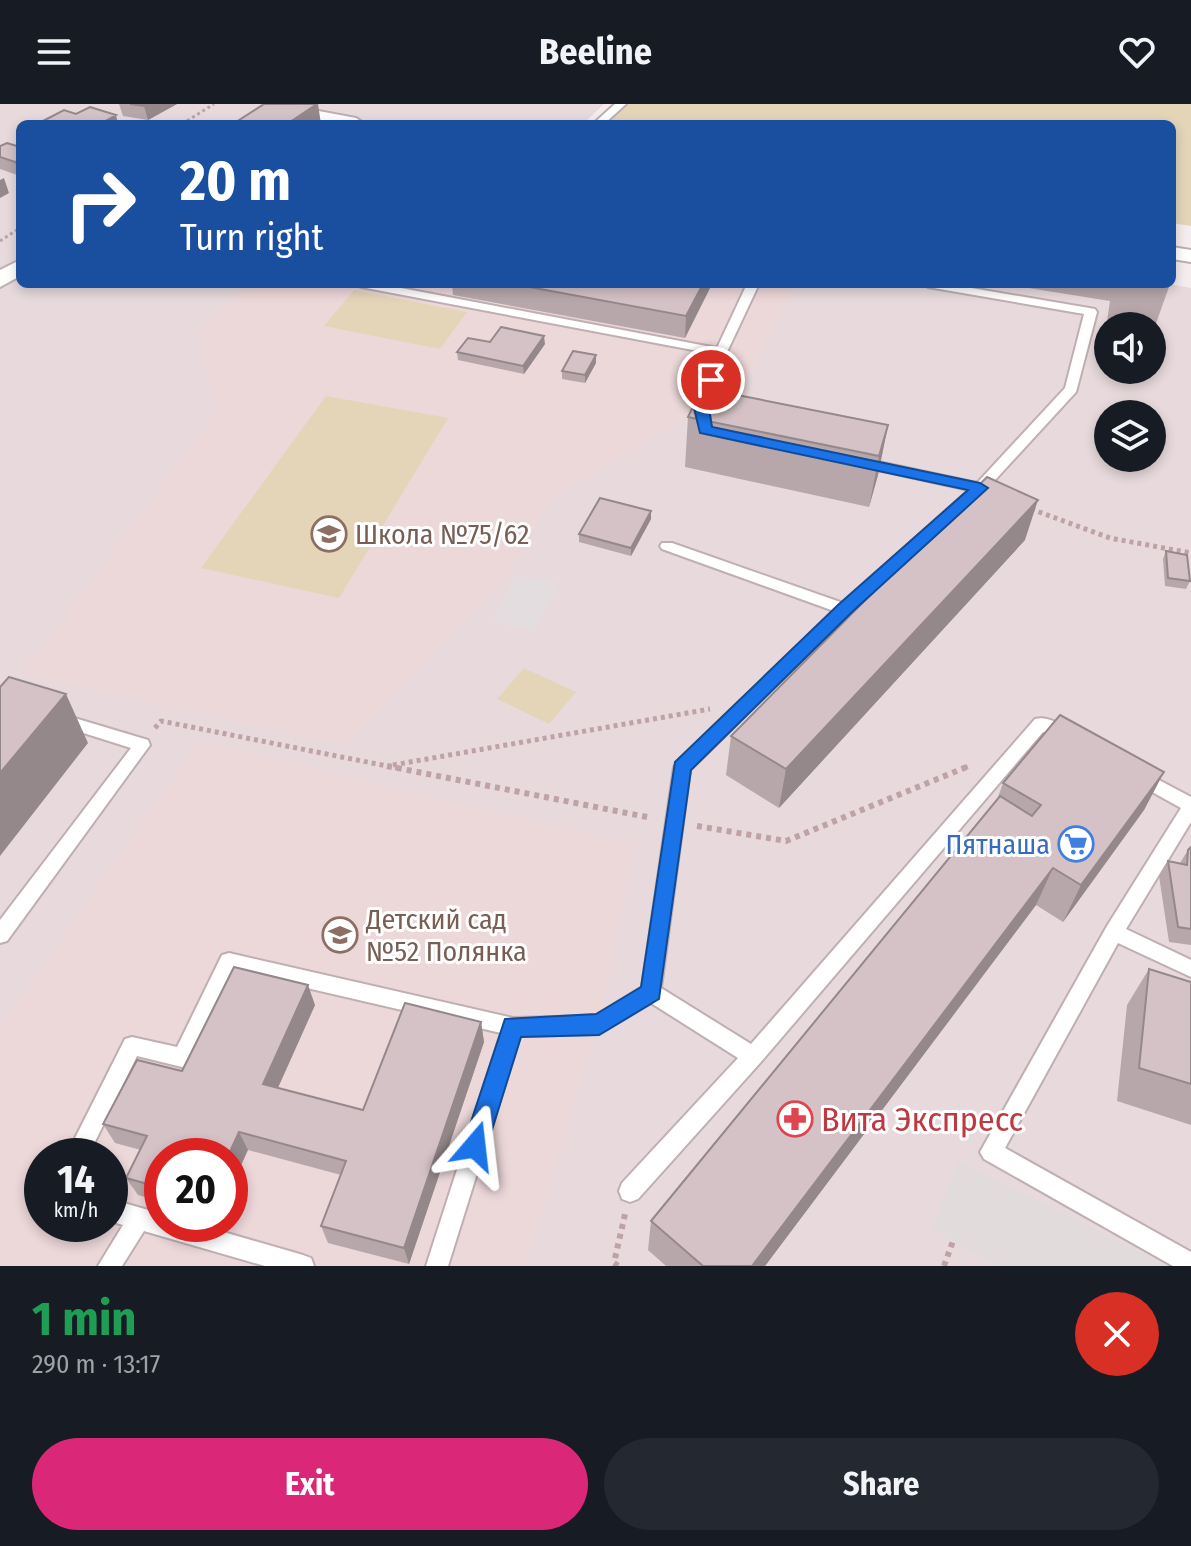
<!DOCTYPE html>
<html lang="en">
<head>
<meta charset="utf-8">
<style>
	:root { --surface:#171b24; --page:#242831; --text:#f1f3f6; --muted:#9ea1a6; --accent:#db2777 }
	body { margin:0; font-family:"Fira Sans Condensed",sans-serif; background:var(--page); color:var(--text); height:100vh; display:flex; flex-direction:column; font-size:30px; white-space:nowrap }
	* { box-sizing:border-box; margin:0 }
	p { font-size:26px; color:var(--muted) }
	.icon { flex:none; width:44px; height:44px; fill:none; stroke:currentColor; stroke-width:2; stroke-linecap:round; stroke-linejoin:round }
	.map { position:relative; height:1162px; overflow:hidden }
	.details { display:flex; flex-direction:column; background:var(--surface); flex:1 }
	.details>* { flex:none }
	.banner { position:absolute; left:16px; top:16px; width:1160px; height:168px; border-radius:12px; box-shadow:0 4px 12px #0003; background:#1a4fa0; color:#fff; overflow:hidden }
	.buttons { position:absolute; left:1094px; top:208px; display:grid; gap:16px }
	.buttons a { display:grid; place-items:center; width:72px; height:72px; border-radius:50%; background:var(--surface); box-shadow:0 4px 12px #0003; font-size:40px }
	.speed { position:absolute; left:24px; top:1034px; display:flex; gap:16px; font-size:40px; font-weight:700; text-align:center }
	.speed>* { display:grid; place-content:center; width:104px; height:104px; border-radius:50%; background:var(--surface); box-shadow:0 4px 12px #0003; line-height:1 }
	.speed small { font-size:20px; font-weight:400 }
	.speed .limit { border:12px solid #d22; background:#fff; color:#111 }
	.pin { position:absolute; display:grid; place-items:center; width:68px; height:68px; color:#fff; margin:-34px; border:4px solid #fff; border-radius:50%; box-shadow:0 2px 8px #0007 }
	.me { position:absolute; width:88px; margin:-44px; rotate:17deg; stroke-linejoin:round; filter:drop-shadow(0 0 6px #0008) }
	.turn { display:flex; align-items:center; gap:28px; height:168px; padding:0 32px; font-size:36px }
	.turn .icon { width:104px; height:104px; stroke-width:2.5 }
	.turn b { display:block; font-size:56px; line-height:68px }
	.round { display:grid; place-items:center; flex:none; width:84px; height:84px; border-radius:42px; background:var(--page) }
	.head { display:flex; align-items:center; justify-content:space-between; height:136px; padding:0 32px }
	h1 { font-size:48px; font-weight:700; line-height:60px; color:#1e9e55 }
	.cta { display:flex; gap:16px; margin-top:auto; padding:16px 32px }
	.cta a { flex:1; height:92px; border-radius:48px; background:var(--accent); color:#fff; font-size:32px; font-weight:700; line-height:92px; text-align:center }
	.cta a+a { background:var(--page); color:var(--text) }
	header { display:flex; justify-content:space-between; align-items:center; height:104px; padding:0 32px; background:var(--surface); font-size:36px; font-weight:700 }
	.map>svg:first-child { display:block }
</style>
</head>
<body>
<header><svg class="icon" aria-label="menu" viewBox="0 0 24 24"><path d="M4 6h16M4 12h16M4 18h16"/></svg>Beeline<svg class="icon" aria-label="heart" viewBox="0 0 24 24"><path d="M12 20l-8-8c-3-5 5-10 8-4 3-6 11-1 8 4z"/></svg></header>
<div class="map">
<svg width="1191" height="1162" viewBox="0 0 1191 1162">
	<rect width="100%" height="100%" fill="#f4eced"/>
	<path fill="#e8dadc" fill-rule="evenodd" d="M0,0H604L583,20H20V180H1169L1191,184V1162H0ZM1108,222H1152V266H1108ZM1108,310H1152V354H1108ZM42,1052H110V1120H42ZM162,1052H230V1120H162Z"/>
	<path fill="#e4dddf" d="M517,471L558,480L534,527L492,517Z"/>
	<path fill="#ecd7d9" fill-rule="evenodd" d="M248,180H796L744,279L550,394L512,465L346,641L22,570L216,308L199,231Z
		M199,636L634,741L599,921L524,1162H0V923ZM42,1052H110V1120H42ZM162,1052H230V1120H162Z"/>
	<path fill="#e4d5b9" d="M612,0H1191V122L1172,119V20H591Z
		M354,186L467,208L440,245L324,222Z
		M326,292L448,314L339,494L201,464Z
		M524,564L576,588L549,620L497,595Z"/>
	<path fill="#e1dbdc" d="M958,1057L1169,1162H1000L932,1126Z"/>
	<g fill="none" stroke-linecap="round" stroke-linejoin="round">
		<defs>
			<path id="service" d="M615,0H626L604,20H593Z
				M355,180H380L717,244L747,180H759L727,248L708,305L702,309L696,305L714,250L361,183Z
				M922,180H948L1095,205L1097,208L1076,288L985,387L850,509L690,666L661,884L751,940L1035,615C1048,611 1068,623 1075,633L1073,638L1067,639L1043,628L760,959L638,1095L630,1098L622,1095L619,1087L622,1079L738,954L651,899L599,930L520,932L448,1162H426L501,929L234,867L189,961L182,963L137,952L88,1052H66L125,935L132,933L177,943L222,851L229,849L513,914L596,912L642,883L674,663L834,507L662,445L660,442L662,439H672L843,499L969,386L855,361V355L860,354L977,379L1065,284L1084,210L928,183Z
				M61,610L148,636L150,641L7,837L0,839V816L131,644L55,620L53,616L55,612Z
				M1140,666L1191,693V718L1126,825L1191,856V873L1118,839L1005,1044L1191,1148V1162H1173L984,1055L980,1048L1107,822L1181,704L1134,678L1131,673L1134,668Z
				M110,1095L162,1110V1120H196L303,1151L311,1154L314,1162H265L144,1127L122,1162H98L123,1121L110,1117Z"/>
			<path id="minor" d="M281,0L356,14L365,20H328L273,9L270,5Z
				M1172,143L1191,146V158L1172,155Z
				M20,156V172L0,183V166Z"/>
		</defs>
		<use href="#service" stroke="#bfafb1" stroke-width="4"/>
		<use href="#minor" stroke="#bfafb1" stroke-width="4"/>
		<path stroke="#bfa2a6" stroke-width="3" stroke-dasharray="3 3" stroke-linecap="butt" d="M182,20L214,0
			M0,137L20,124"/>
		<path stroke="#bfa2a6" stroke-width="5" stroke-dasharray="4 4" stroke-linecap="butt" d="M1031,405L1110,434L1191,449
			M155,624L161,617L397,664
			M393,661L710,605
			M964,664L971,661"/>
		<path stroke="#bfa2a6" stroke-width="6" stroke-dasharray="5 5" stroke-linecap="butt" d="M387,662L652,714
			M697,722L786,737L969,662
			M618,1162L614,1159L625,1110
			M944,1162L953,1137"/>
		<use href="#service" fill="#fff" fill-rule="evenodd"/>
		<use href="#minor" fill="#fff" fill-rule="evenodd"/>
	</g>
	<path fill="#b7a7aa" d="M119,0H177L148,16L123,12Z
		M0,42L20,43V72L0,65Z
		M452,180H712L685,234L453,191Z
		M1004,180H1170L1154,225H1152V222H1136L1107,217L1110,197Z
		M545,240L524,270L458,256L457,248Z
		M596,259L585,279L562,275V267Z
		M688,313L888,321L878,371L869,403L685,363Z
		M651,415L631,452L579,438V430Z
		M1025,436L779,704L726,671L731,632Z
		M1166,447L1190,477L1186,485L1165,482L1163,455Z
		M1164,668L1144,706L1063,818L1036,801L765,1162H666L648,1146L651,1117L997,696L1003,679Z
		M1191,743V841L1169,838L1159,772L1168,757L1180,759L1188,746Z
		M1149,865L1191,878V1021L1117,997L1127,901Z
		M315,901L278,984L363,1006L481,918L484,938L409,1160L328,1139L321,1122L341,1071L248,1046L162,1052V1098L138,1091L126,1074L141,1046L115,1039L103,1020L182,967Z"/>
	<path fill="#95888b" d="M148,0H177L148,16L144,2Z
		M318,0L321,20H287Z
		M116,11L118,20H100Z
		M20,55V72H19L15,58Z
		M4,74L9,89L0,94V76Z
		M703,180H712L685,234L686,212Z
		M544,232L545,240L524,270L523,262Z
		M596,251V259L585,279V271Z
		M888,321L878,371L869,403L879,352Z
		M1038,396L1025,436L779,704L786,665Z
		M651,407V415L631,452V444Z
		M66,590L88,639L0,752V669Z
		M1164,668L1144,706L1063,818L1081,781Z
		M1053,764L1036,801L765,1162H752Z
		M308,881L315,901L271,999L263,980Z
		M481,918L484,938L409,1160L404,1144Z
		M239,1028L248,1046L230,1086V1052H228Z"/>
	<path fill="#d5c2c6" stroke="#95888b" stroke-width="2" d="M130,0H148L144,2Z
		M264,0H317L287,20H233Z
		M90,3L116,11L100,20H43L39,19L64,6L76,10Z
		M7,39L20,43V55L15,58L0,53V42Z
		M1172,135H1174L1172,170Z
		M513,180H703L686,212Z
		M501,223L544,232L523,262L457,248L468,234L490,238Z
		M573,247L596,251L585,271L562,267Z
		M702,284L888,321L879,352L688,313Z
		M987,373L1038,396L786,665L731,632Z
		M600,394L651,407L631,444L579,430Z
		M1166,447L1187,451L1190,477L1168,474Z
		M9,573L66,590L0,669V583Z
		M1060,611L1164,668L1081,781L1053,764L752,1162H703L651,1117L1000,692L1032,712L1041,701L1003,679Z
		M1191,743V825L1178,823L1168,757L1187,761L1188,746Z
		M234,863L308,881L263,980L363,1006L405,899L481,918L404,1144L321,1122L346,1057L239,1028L228,1052H162V1084L126,1074L147,1032L103,1020L137,956L182,967Z
		M1149,865L1191,878V980L1139,964Z"/>
	<path fill="#1a73e8" stroke="#114b97" stroke-width="2" d="M706,273L719,276L709,304L712,323L980,379L988,384L851,509L691,666L659,895L599,931L521,933L487,1042L483,1051L475,1054L466,1051L463,1042L505,915L596,910L641,883L675,658L838,501L968,386L700,329L694,304Z"/>
	<defs>
		<symbol id="school-ring" viewBox="-11 -11 22 22"><circle r="9.5" fill="#fff" stroke="#8d6e63" stroke-width="1.5"/><path d="M0-5L7-2L0 1L-7-2ZM-4 1L0 2.5L4 1V4Q0 6-4 4Z" fill="#8d6e63"/></symbol>
		<symbol id="supermarket-ring" viewBox="-11 -11 22 22"><circle r="9.5" fill="#fff" stroke="#3f7fe0" stroke-width="1.5"/><path d="M-6-5.5h2.5l.6 2H6L4.5 2H-2.5L-4.4-4H-6ZM-1.5 3.2a1.3 1.3 0 1 0 .1 0ZM3 3.2a1.3 1.3 0 1 0 .1 0Z" fill="#3f7fe0"/></symbol>
		<symbol id="pharmacy-ring" viewBox="-11 -11 22 22"><circle r="9.5" fill="#fff" stroke="#e0444e" stroke-width="1.5"/><path d="M-2-6h4v4h4v4h-4v4h-4v-4h-4v-4h4Z" fill="#e0444e"/></symbol>
	</defs>
	<g fill-rule="evenodd">
		<use href="#school-ring" x="309" y="410" width="40" height="40"/>
		<use href="#supermarket-ring" x="1056" y="720" width="40" height="40"/>
		<use href="#school-ring" x="320" y="811" width="40" height="40"/>
		<use href="#pharmacy-ring" x="775" y="995" width="40" height="40"/>
	</g>
	<g text-anchor="middle" dominant-baseline="central" stroke-width="6" stroke-linejoin="round" paint-order="stroke">
		<g font-size="28" fill="#785e54" stroke="#fff" text-anchor="start">
			<text x="355" y="430">Школа №75/62</text>
			<text x="366" y="815">Детский сад<tspan x="366" dy="32">№52 Полянка</tspan></text>
		</g>
		<g font-size="28" fill="#366cbe" stroke="#fff" text-anchor="end">
			<text x="1050" y="740">Пятнаша</text>
		</g>
		<g font-size="34" fill="#be3a42" stroke="#fff" text-anchor="start">
			<text x="821" y="1015">Вита Экспресс</text>
		</g>
	</g>
</svg>
<div class="buttons">
<a><svg class="icon" aria-label="sound" viewBox="0 0 24 24"><path d="M4 9h4l5-4v14l-5-4H4zM17 9q2 3 0 6"/></svg></a>
<a><svg class="icon" aria-label="layers" viewBox="0 0 24 24"><path d="M12 4l9 5-9 5-9-5zM3 14l9 5 9-5"/></svg></a>
</div>
<div class="speed"><div>14<small>km/h</small></div><div class="limit">20</div></div>
<div class="pin" style="left:711px;top:276px;background:#d93025"><svg class="icon" aria-label="arrive" viewBox="0 0 24 24"><path d="M6 21V4h12l-3 4 3 4H6"/></svg></div>
<svg class="me" style="left:475px;top:1042px" viewBox="-20 -20 40 40"><path d="M0-17L14 15 0 8-14 15z" fill="#1a73e8" stroke="#fff" stroke-width="4"/></svg>
<div class="banner">
<div class="turn"><svg class="icon" aria-label="right" viewBox="0 0 24 24"><path d="M7 20v-9h11M14 6l5 5-5 5"/></svg><div><b>20 m</b>Turn right</div></div>
</div>
</div>
<section class="details">
<div class="head"><div><h1>1 min</h1><p>290 m · 13:17</p></div><a class="round" style="background:#d93025;color:#fff"><svg class="icon" aria-label="close" viewBox="0 0 24 24"><path d="M6 6l12 12M18 6L6 18"/></svg></a></div>
<div class="cta"><a>Exit</a><a>Share</a></div>
</section>
</body>
</html>
